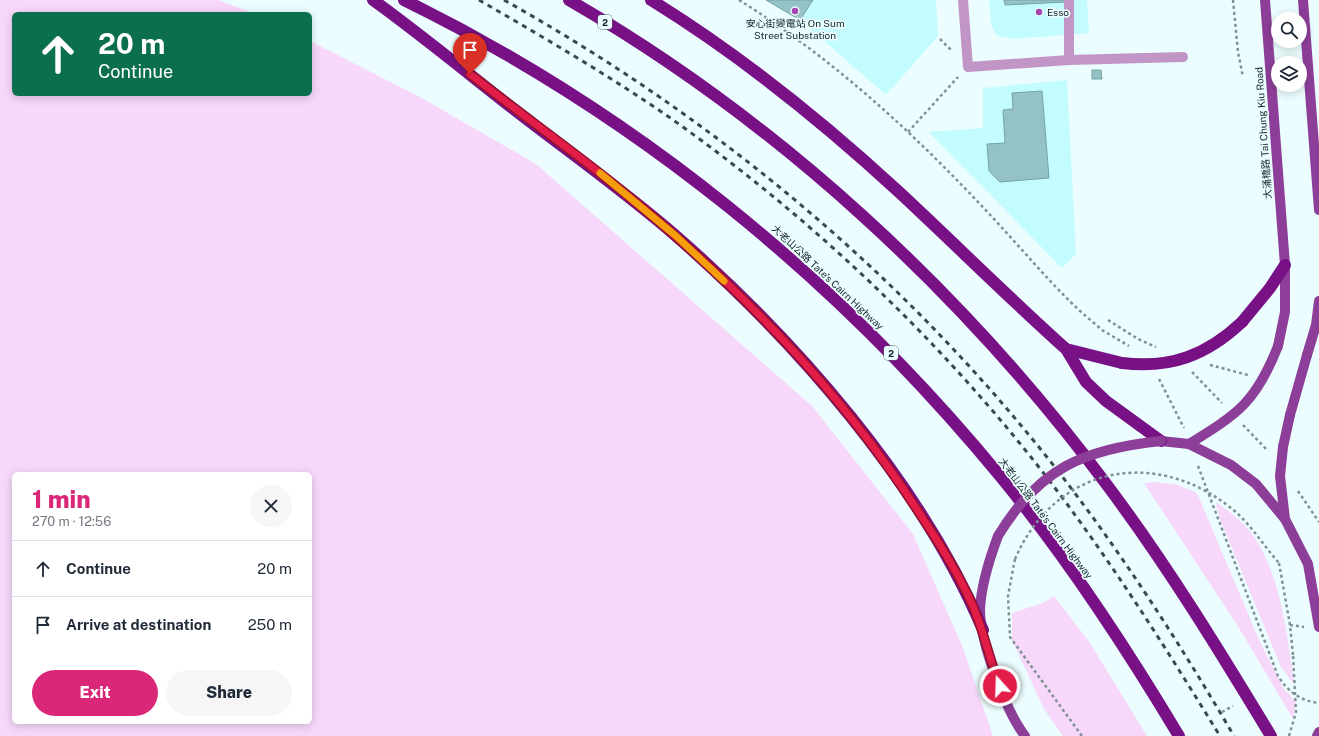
<!DOCTYPE html>
<html lang="en">
<head>
<meta charset="utf-8">
<style>
	:root { --surface:#fff; --page:#f6f6f7; --text:#1f2937; --muted:#747a83; --line:#e0e1e3; --accent:#db2777 }
	body { margin:0; font-family:"Public Sans","Noto Sans TC",sans-serif; background:var(--page); color:var(--text); height:100vh; display:flex; flex-direction:column; font-size:15px; white-space:nowrap }
	* { box-sizing:border-box; margin:0 }
	p { font-size:13px; color:var(--muted) }
	.icon { flex:none; width:22px; height:22px; fill:none; stroke:currentColor; stroke-width:2; stroke-linecap:round; stroke-linejoin:round }
	.map { position:relative; flex:1; overflow:hidden }
	.panel { position:absolute; left:12px; top:472px; width:300px; height:252px; display:flex; flex-direction:column; background:var(--surface); border-radius:6px; box-shadow:0 2px 10px #0003 }
	.panel>* { flex:none }
	.guide { position:absolute; left:12px; top:12px; width:300px; height:84px; border-radius:6px; box-shadow:0 2px 10px #0003; background:#0b6e4f; color:#fff; overflow:hidden }
	.tools { position:absolute; left:1271px; top:12px; display:grid; gap:8px }
	.tools a { display:grid; place-items:center; width:36px; height:36px; border-radius:50%; background:var(--surface); box-shadow:0 2px 10px #0003; font-size:20px }
	.pin { position:absolute; display:grid; place-items:center; width:34px; height:34px; color:#fff; margin:-41px -17px; border-radius:50% 50% 50% 0; rotate:-45deg; box-shadow:0 0 4px #0007 }
	.pin .icon { rotate:45deg }
	.me { position:absolute; width:44px; margin:-22px; rotate:340deg; stroke-linejoin:round; filter:drop-shadow(0 0 3px #0008) }
	.turn { display:flex; align-items:center; gap:14px; height:84px; padding:0 20px; font-size:18px }
	.turn .icon { width:52px; height:52px; stroke-width:2.5 }
	.turn b { display:block; font-size:28px; line-height:34px }
	.round { display:grid; place-items:center; flex:none; width:42px; height:42px; border-radius:21px; background:var(--page) }
	.headline { display:flex; align-items:center; justify-content:space-between; height:68px; padding:0 20px }
	h1 { font-size:24px; font-weight:800; line-height:30px; color:var(--accent) }
	.primary-button { display:flex; gap:8px; margin-top:auto; padding:8px 20px }
	.primary-button a { flex:1; height:46px; border-radius:24px; background:var(--accent); color:#fff; font-size:16px; font-weight:800; line-height:46px; text-align:center }
	.primary-button a+a { background:var(--page); color:var(--text) }
	ul { padding:0; list-style:none }
	li { display:flex; align-items:center; gap:12px; height:56px; padding:0 20px; border-top:1px solid var(--line) }
	li div { flex:1 }
	li b { display:block; font-size:15px }
	li em { font-style:normal }
	.map>svg:first-child { display:block }
</style>
</head>
<body>
<div class="map">
<svg width="1319" height="736" viewBox="0 0 1319 736">
	<rect width="100%" height="100%" fill="#ebfdfe"/>
	<path fill="#c3fcff" d="M766,0H936L938,36L886,95L800,20Z
		M989,0H1087L1089,33L1014,39L999,36L995,33L991,23Z
		M1067,80L1076,254L1062,268L929,132L983,128V88Z"/>
	<path fill="#f7d8fb" fill-rule="evenodd" d="M0,0H218L256,14H14V94H310V41L420,97L536,164L812,406L913,534L963,648L993,736H0ZM14,474H310V722H14Z
		M1154,482L1178,485L1197,493L1260,642L1284,689L1296,702L1293,719L1239,628L1144,483Z
		M1216,502C1224,508 1233,514 1240,521C1281,559 1286,633 1295,686L1281,667L1219,517Z
		M1054,596L1090,643L1147,736H1063L1044,709L1012,640V613L1043,603Z"/>
	<path fill="#95c2c4" stroke="#76a2a4" d="M766,0H813L800,20Z
		M1004,0H1065L1066,2L1005,5Z
		M1092,70H1101L1102,79H1092Z
		M1042,91L1049,178L1000,182L989,171L987,144L1005,143L1003,110L1013,109L1012,93Z"/>
	<g fill="none" stroke-linecap="round" stroke-linejoin="round">
		<path stroke="#7f9192" stroke-width="2.5" stroke-dasharray="3 3" stroke-linecap="butt" d="M739,0C834,59 917,136 993,218C1022,249 1049,282 1080,311L1102,330L1129,346
			M1233,0L1238,52L1243,77
			M940,39L951,50
			M908,132L958,77
			M1108,320L1138,339L1156,347
			M1210,365L1248,375
			M1192,372L1222,403
			M1159,379L1184,428
			M1243,425L1268,451
			M1198,466L1278,676C1288,692 1301,701 1319,703
			M1298,491L1319,522
			M1015,559L1008,596L1010,637L1082,736
			M1279,563L1290,625L1293,655
			M1290,625L1304,627
			M1222,712L1233,706"/>
		<path stroke="#c196c6" stroke-width="10" d="M1069,0V60L1183,57"/>
		<path stroke="#c196c6" stroke-width="10" d="M963,0L968,67L1069,60"/>
		<path stroke="#8d3e98" stroke-width="10" d="M1265,0L1285,265V312L1278,346
			M1303,0L1319,210
			M1307,355L1316,325L1319,301
			M1161,441L1189,444
			M1283,447L1290,415
			M1285,519L1308,564L1319,627
			M998,536C989,560 981,585 980,610C980,643 1006,711 1025,736
			M1317,736L1319,732"/>
		<path stroke="#791186" stroke-width="12" d="M373,0C420,34 465,71 511,107C566,150 623,190 676,236C795,340 921,483 983,630
			M404,0C635,113 837,278 1000,476C1067,557 1125,646 1179,736
			M569,0C777,120 964,293 1107,485C1167,565 1219,650 1271,736
			M651,0C740,55 822,121 899,192C955,244 1009,298 1066,349L1086,382L1106,401L1161,441
			M1242,322L1270,288L1285,265
			M1066,349L1122,363"/>
		<path stroke="#394b4c" stroke-width="3" stroke-dasharray="5 5" stroke-linecap="butt" d="M479,0C543,37 608,75 669,117C813,219 944,343 1052,484C1113,564 1167,650 1220,736
			M504,0C704,112 883,258 1029,435C1106,528 1173,632 1234,736"/>
		<path stroke="#7f9192" stroke-width="2.5" stroke-dasharray="3 3" stroke-linecap="butt" d="M1015,559C1055,467 1153,446 1231,508C1250,523 1263,545 1279,563
			M1289,736L1296,712L1293,655"/>
		<path stroke="#8d3e98" stroke-width="10" d="M1290,415L1307,355
			M1189,444C1239,413 1256,402 1278,346
			M1189,444L1231,465L1256,484L1285,519
			M1283,447L1280,476L1285,519
			M998,536C1039,468 1084,449 1161,441"/>
		<path stroke="#791186" stroke-width="12" d="M1122,363C1171,369 1207,355 1242,322"/>
	</g>
	<g fill="none" stroke-linecap="round" stroke-linejoin="round">
		<defs>
			<path id="route" d="M470,74C519,113 572,150 621,190C728,277 827,375 904,490C928,526 954,564 972,604C984,631 989,659 1000,686"/>
		</defs>
		<use href="#route" stroke="#92132f" stroke-width="10"/>
		<use href="#route" stroke="#e11d48" stroke-width="7"/>
		<path stroke="#f59e0b" stroke-width="7" d="M600,173L676,236L724,281"/>
	</g>
	<g fill="#a446b0" stroke="#ebfdfe" stroke-width="1.5">
		<circle cx="795" cy="11" r="4"/>
		<circle cx="1039" cy="12" r="4"/>
	</g>
	<g text-anchor="middle" dominant-baseline="central" stroke-width="3.5" stroke-linejoin="round" paint-order="stroke">
		<g fill="#ebfdfe" stroke="#546668" stroke-width="1">
			<rect x="598" y="15" width="14" height="14" rx="3"/>
			<rect x="884" y="346" width="14" height="14" rx="3"/>
		</g>
		<g font-size="9" font-weight="bold" fill="#142627">
			<text x="605" y="22">2</text>
			<text x="891" y="353">2</text>
		</g>
		<g font-size="10" fill="#142627" stroke="#ebfdfe" text-anchor="start">
			<text x="1047" y="12">Esso</text>
			<text x="795" y="23" text-anchor="middle">安心街變電站 On Sum<tspan x="795" dy="12">Street Substation</tspan></text>
		</g>
		<g font-size="10" fill="#142627" stroke="#ebfdfe">
			<text transform="translate(1263 133) rotate(-94)">大涌橋路 Tai Chung Kiu Road</text>
			<text transform="translate(828 277) rotate(43)">大老山公路 Tate's Cairn Highway</text>
			<text transform="translate(1046 518) rotate(53)">大老山公路 Tate's Cairn Highway</text>
		</g>
	</g>
</svg>
<div class="tools">
<a><svg class="icon" aria-label="search" viewBox="0 0 24 24"><circle cx="10" cy="10" r="6"/><path d="M15 15l6 6"/></svg></a>
<a><svg class="icon" aria-label="layers" viewBox="0 0 24 24"><path d="M12 4l9 5-9 5-9-5zM3 14l9 5 9-5"/></svg></a>
</div>
<div class="pin" style="left:470px;top:74px;background:#d93025"><svg class="icon" aria-label="arrive" viewBox="0 0 24 24"><path d="M6 21V4h12l-3 4 3 4H6"/></svg></div>
<svg class="me" style="left:1000px;top:686px" viewBox="-20 -20 40 40"><circle r="17" fill="#e11d48" stroke="#fff" stroke-width="3"/><path d="M0-11L8 9 0 5-8 9z" fill="#fff"/></svg>
<div class="guide">
<div class="turn"><svg class="icon" aria-label="ahead" viewBox="0 0 24 24"><path d="M12 20V5M6 11l6-6 6 6"/></svg><div><b>20 m</b>Continue</div></div>
</div>
<section class="panel">
<div class="headline"><div><h1>1 min</h1><p>270 m · 12:56</p></div><a class="round"><svg class="icon" aria-label="close" viewBox="0 0 24 24"><path d="M6 6l12 12M18 6L6 18"/></svg></a></div>
<ul>
<li><svg class="icon" aria-label="ahead" viewBox="0 0 24 24"><path d="M12 20V5M6 11l6-6 6 6"/></svg><div><b>Continue</b></div><em>20 m</em></li>
<li><svg class="icon" aria-label="arrive" viewBox="0 0 24 24"><path d="M6 21V4h12l-3 4 3 4H6"/></svg><div><b>Arrive at destination</b></div><em>250 m</em></li>
</ul>
<div class="primary-button"><a>Exit</a><a>Share</a></div>
</section>
</div>
</body>
</html>
